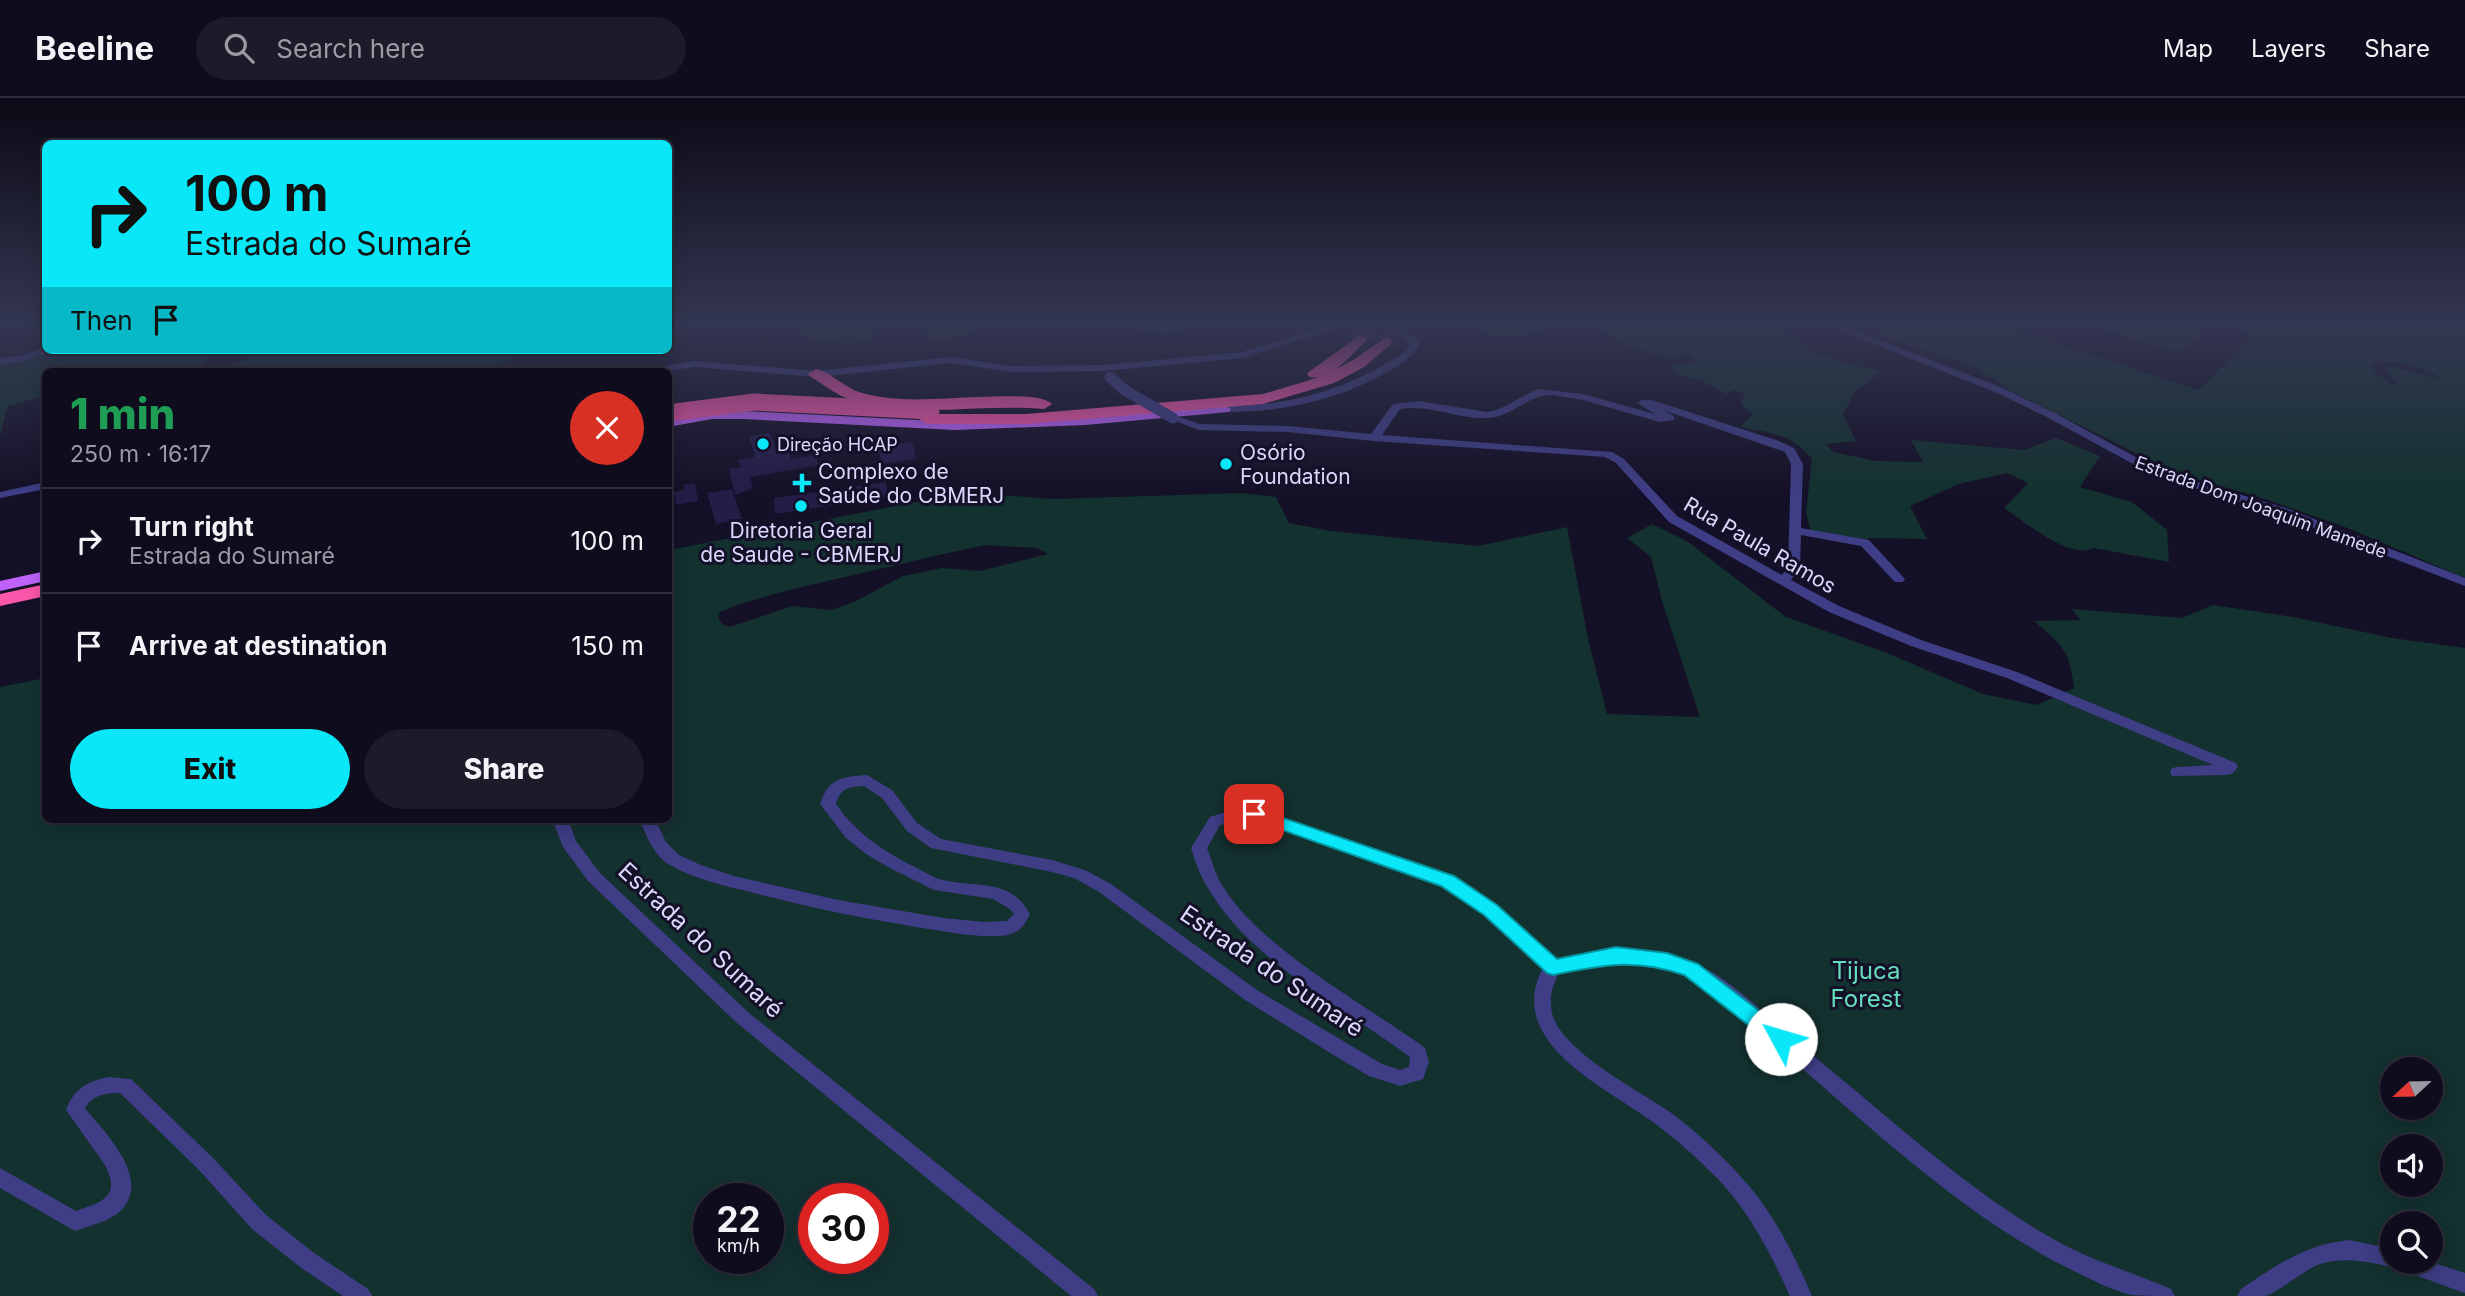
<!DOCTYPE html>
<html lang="en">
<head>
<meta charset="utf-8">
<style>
	:root { --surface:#0f0c1d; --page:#1d1a2a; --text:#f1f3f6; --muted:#9b9ba4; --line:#2f2c3b; --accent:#09e7f9 }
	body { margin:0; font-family:Inter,sans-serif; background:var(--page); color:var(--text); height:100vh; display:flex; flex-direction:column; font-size:26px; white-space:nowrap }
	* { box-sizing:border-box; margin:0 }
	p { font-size:23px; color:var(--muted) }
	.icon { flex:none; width:38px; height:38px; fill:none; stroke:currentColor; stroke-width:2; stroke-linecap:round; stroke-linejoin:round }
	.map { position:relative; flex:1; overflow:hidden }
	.side { position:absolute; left:42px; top:270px; width:630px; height:455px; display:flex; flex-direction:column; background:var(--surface); border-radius:10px; box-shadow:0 4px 18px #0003,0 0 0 2px var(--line) }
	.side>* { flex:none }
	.banner { position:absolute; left:42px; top:42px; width:630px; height:214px; border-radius:10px; box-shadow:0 4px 18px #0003,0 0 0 2px var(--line); background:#09e7f9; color:#111; overflow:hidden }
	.needle { width:46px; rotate:248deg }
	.tools { position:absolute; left:2380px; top:959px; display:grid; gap:14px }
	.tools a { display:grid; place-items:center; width:63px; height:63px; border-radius:50%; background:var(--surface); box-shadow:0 4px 18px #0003,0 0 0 2px var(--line); font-size:35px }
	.speed { position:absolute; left:693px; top:1085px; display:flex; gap:14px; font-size:35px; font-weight:700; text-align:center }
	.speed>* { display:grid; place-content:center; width:91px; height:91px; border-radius:50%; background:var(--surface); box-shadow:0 4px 18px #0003,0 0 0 2px var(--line); line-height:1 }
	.speed small { font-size:18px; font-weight:400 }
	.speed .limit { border:10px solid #d22; background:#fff; color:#111 }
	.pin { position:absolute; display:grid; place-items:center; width:60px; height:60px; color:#fff; margin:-30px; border-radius:14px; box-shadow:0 4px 10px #0006 }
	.me { position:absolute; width:77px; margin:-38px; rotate:309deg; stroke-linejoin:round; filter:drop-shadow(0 0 5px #0008) }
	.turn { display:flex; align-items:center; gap:24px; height:147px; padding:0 28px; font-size:32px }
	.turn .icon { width:91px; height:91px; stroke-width:2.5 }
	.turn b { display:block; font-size:49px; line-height:60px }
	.then { display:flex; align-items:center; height:66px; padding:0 28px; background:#0003; gap:14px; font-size:26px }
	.round { display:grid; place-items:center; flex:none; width:74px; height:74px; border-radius:37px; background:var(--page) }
	.overview { display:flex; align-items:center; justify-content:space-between; height:119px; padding:0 28px }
	h1 { font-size:42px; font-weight:800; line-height:52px; color:#1e9e55 }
	.primary-button { display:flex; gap:14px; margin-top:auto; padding:14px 28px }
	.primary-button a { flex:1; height:80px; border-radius:42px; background:var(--accent); color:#111; font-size:28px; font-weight:800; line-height:80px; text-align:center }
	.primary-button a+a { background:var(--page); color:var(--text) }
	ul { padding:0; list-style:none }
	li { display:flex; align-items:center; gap:21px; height:105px; padding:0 28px; border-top:2px solid var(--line) }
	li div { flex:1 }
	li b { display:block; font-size:26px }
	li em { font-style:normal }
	header { display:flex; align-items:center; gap:42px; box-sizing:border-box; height:98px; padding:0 35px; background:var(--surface); border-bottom:2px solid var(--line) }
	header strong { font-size:33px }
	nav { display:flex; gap:38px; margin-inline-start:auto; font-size:24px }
	.search { width:490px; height:63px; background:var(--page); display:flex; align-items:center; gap:18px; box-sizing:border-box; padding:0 24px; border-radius:38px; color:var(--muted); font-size:26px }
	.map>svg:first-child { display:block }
</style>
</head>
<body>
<header>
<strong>Beeline</strong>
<div class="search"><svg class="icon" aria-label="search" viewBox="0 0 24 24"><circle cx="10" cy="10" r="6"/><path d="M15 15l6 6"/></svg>Search here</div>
<nav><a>Map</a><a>Layers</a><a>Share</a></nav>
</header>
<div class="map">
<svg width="2465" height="1198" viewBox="0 0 2465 1198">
	<rect width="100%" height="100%" fill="#141027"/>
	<path fill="#13312f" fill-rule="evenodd" d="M791,226H882L870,243C843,246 811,248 791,226Z
		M923,226H1007C979,226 953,248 926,238Z
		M1093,226H1192L1190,232L1167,236Z
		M1469,226H1558L1535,235L1492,238Z
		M1590,226H1775C1805,255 1843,268 1884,272L1855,293L1843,317L1856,343L1826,346L1833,354L1876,363L1923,364L1911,342L2024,352L2056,340L2100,358L2080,389L2132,404L2167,432L2169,464L2094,450C2068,462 2026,424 2004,410L2028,385L2007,375L1959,386L1910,408L1927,441L1868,440L1865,444L1811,435L1806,415L1812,361C1791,335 1771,335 1740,329L1753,316L1740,305L1746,296L1734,292L1727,296L1702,283L1674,275L1673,268L1697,263L1687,256C1649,263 1623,244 1590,226Z
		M1874,226H1996L2199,292L2253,237L2214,226H2465V480L2350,431L2265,401L2176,375L2012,293L1973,268L1885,238ZM2379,263C2400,265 2425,267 2441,281L2393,269L2385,271L2397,286H2391L2374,274L2373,266Z
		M2082,226H2209L2182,254Z
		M46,252H205L209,255L202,273H46L45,298L8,308L0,338V262L25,260Z
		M267,252H531L488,273H219Z
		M968,394L1052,401L1242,395L1276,399L1289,425L1331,433L1478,448L1567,429L1588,541L1607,616L1700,619L1662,503L1651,459L1627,440L1652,426L1687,443L1786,519L1887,555L1983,596L2037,607L2074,590C2070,552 2062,547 2034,523L2080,522L2072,511L2182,520L2213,507L2293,519L2392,540L2465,550V1198H0V589L45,580L46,721H668L669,452ZM985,447L1037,450L1048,456L980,473L942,470L903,478L856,503L832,512L792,508L730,529L722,526L718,519L720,514C746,503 775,496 802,489C863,475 924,460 985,447ZM2392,971H2431V1010H2392ZM2392,1048H2431V1087H2392ZM709,1101H768V1160H709ZM814,1101H873V1160H814ZM2392,1125H2431V1164H2392Z"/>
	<path fill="#241d48" d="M770,335L777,356L789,354L791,361L815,357L819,367L750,379L753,390L735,397L729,371L741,369L738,362L755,359L749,338Z
		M912,344L916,361L883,366L877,349Z
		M886,384L888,399L775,416L774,400Z
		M695,385L698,403L676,407L674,394L684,392L683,387Z
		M732,391L742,421L716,426L707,395Z"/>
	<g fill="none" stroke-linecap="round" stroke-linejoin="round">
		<path stroke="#322e47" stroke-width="17" stroke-dasharray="17 8" stroke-linecap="butt" d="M1360,241L1370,226
			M1385,244L1405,226"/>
		<path fill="#3e3d85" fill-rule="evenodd" d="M1352,226L1243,260L1104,273L1011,274L952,265L816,279L694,269L668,273H648L653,270L694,263L816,273L952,259L1011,268L1104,267L1242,254L1328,227Z
			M1371,226C1392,226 1407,228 1420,246C1413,259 1400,267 1387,274C1336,303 1282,314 1224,314L1219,311L1224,308C1292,308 1351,291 1407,252L1410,246L1399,236Z
			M1824,226H1839L2003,290L2055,315L2163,374L2286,410L2465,480V488L2278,416L2155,378L2047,319L1995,294Z
			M46,249V252H51L50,254L26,263L0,266V260L24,257Z
			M1540,291L1583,296L1655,316L1637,305L1642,302H1652L1779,343L1794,350L1803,366L1801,430L1869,442L1905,481L1903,484H1895L1861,448L1801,437L1800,469L1791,482L1839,508L1921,542L2017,574L2236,665L2238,669L2232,676L2227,677L2172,678L2170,674L2172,670L2177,669L2213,667L2007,580L1911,548L1829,514L1669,424L1616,365L1605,359L1374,343L1288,334L1199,332L1168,320L1173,317L1200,326L1288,328L1371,336L1393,306L1419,303L1487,314C1506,312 1521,296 1540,291ZM1552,297L1583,302L1660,324L1674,322V318L1663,312L1785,354L1791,366L1788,469L1782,477L1677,418L1624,361L1612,354L1382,337L1400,311C1430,306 1457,321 1487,320C1512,320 1526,297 1552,297Z
			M46,384V391L0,400V394Z
			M867,677L892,692L917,725L941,741L1052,762L1085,772L1111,786L1257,892L1382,966L1400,972L1409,969L1410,959C1342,908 1247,862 1205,785C1199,775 1195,762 1191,750L1210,719L1232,712L1254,710L1453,779L1497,807L1556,861C1603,852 1646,847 1692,864C1729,879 1760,912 1789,937C1820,964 1852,989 1883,1016C1941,1064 2001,1114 2068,1149C2102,1166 2137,1176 2171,1191L2175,1198C2161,1198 2145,1198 2132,1197C2112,1193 2093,1182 2074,1173C1965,1120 1874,1032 1783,954C1749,924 1713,883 1668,870C1632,860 1595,867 1559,875C1551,889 1548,906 1554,921C1569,957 1638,992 1670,1014C1695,1033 1720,1055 1741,1079C1772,1112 1794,1156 1812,1198H1790C1771,1156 1750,1115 1718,1081C1697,1060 1674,1039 1650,1022C1603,988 1504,943 1543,870L1485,817L1441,787L1253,722L1220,727L1207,750C1211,760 1214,771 1218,780C1253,847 1364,905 1425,950L1429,964L1423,981L1400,988L1369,978L1340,961L1245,902L1099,794L1074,780L1052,774L931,750L907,733L882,700L864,688C849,689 840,690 836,706C856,735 883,753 915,769C923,773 931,778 939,781C973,791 1010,778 1030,816C1025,827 1020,834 1008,837C981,841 949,834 922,830C866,821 810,810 754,795C726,788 693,781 668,766C653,756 646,736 639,721H655L666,744L679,757L701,767L734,778L838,802L944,820L984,824L1007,823L1014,816L1010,811L993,801L934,792L888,769L866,756L846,740L820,706C829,679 842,679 867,677Z
			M552,721H568L576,743L600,775L749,915L1094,1191L1098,1198H1071L737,925L588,783L563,749Z
			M109,979L131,981L213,1060L266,1117L314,1155L368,1191L372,1198H343L300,1169L252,1131L199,1072L120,995C105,995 93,997 85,1010C104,1034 149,1077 124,1109C113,1123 91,1127 75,1133L0,1090V1070L76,1113C103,1104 121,1098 105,1067L66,1012C74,991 87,983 109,979Z
			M2350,1142L2392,1151V1164H2431L2465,1175V1195C2422,1181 2365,1152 2320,1166C2303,1172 2277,1196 2264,1198C2256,1198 2246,1198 2237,1198L2241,1191C2275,1168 2308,1145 2350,1142Z"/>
		<path fill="#be62fb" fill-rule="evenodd" d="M1224,307L1231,311L1229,314L1085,327L955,332L743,321H712L668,329V321L712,313H743L955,324L1085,319Z
			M46,473V483L0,493V483Z"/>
		<path fill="#fb56a9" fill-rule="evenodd" d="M1360,237L1367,241L1365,244C1352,256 1329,284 1310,279L1307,276L1310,273Z
			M1385,240L1390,241L1392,244L1390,247L1364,269L1334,285L1263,306L1026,326H927L919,321L927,316H1026L1263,296L1323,278L1353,262Z
			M816,271C832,275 844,289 859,294C896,306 940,300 978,299C994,299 1041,295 1052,306L1044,311C983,305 906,322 849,301C835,296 823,286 811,279L808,276Z
			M46,486V498L0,508V496Z"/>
		<path stroke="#3e3d85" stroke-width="11" d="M1110,279L1126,293L1173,320"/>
		<path stroke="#fb56a9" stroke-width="17" d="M668,315L754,304L931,313"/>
	</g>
	<linearGradient id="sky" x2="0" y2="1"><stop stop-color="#0b0915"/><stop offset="0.57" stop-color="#343752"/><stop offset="1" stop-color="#343752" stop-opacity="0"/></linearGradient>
	<rect width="2465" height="394" fill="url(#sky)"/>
	<path fill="#09e7f9" stroke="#0696a2" stroke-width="2" d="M1254,710L1454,778L1497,807L1557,861L1616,849L1667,855L1698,866L1788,935L1791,941L1788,947L1781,949L1774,947L1684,877C1634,860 1604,867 1553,877L1547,875L1484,817L1441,788L1248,720L1245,716L1248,711Z"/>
	<g fill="#09e7f9" stroke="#141027" stroke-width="2.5">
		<circle cx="763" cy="346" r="7"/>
		<circle cx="1226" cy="366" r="7"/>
		<path d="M798.5 374.5h7v7h7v7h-7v7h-7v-7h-7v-7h7z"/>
		<circle cx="801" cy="408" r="7"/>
	</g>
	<g text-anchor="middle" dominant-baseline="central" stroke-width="6" stroke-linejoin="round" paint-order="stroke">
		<g font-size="18" fill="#dbd8fe" stroke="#141027" text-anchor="start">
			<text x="777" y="346">Direção HCAP</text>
		</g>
		<g font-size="18" fill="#dbd8fe" stroke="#141027">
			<text transform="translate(2261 409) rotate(20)">Estrada Dom Joaquim Mamede</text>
		</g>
		<g font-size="21" fill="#dbd8fe" stroke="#141027" text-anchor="start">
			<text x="1240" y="354">Osório<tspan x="1240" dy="24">Foundation</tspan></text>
			<text x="818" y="373">Complexo de<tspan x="818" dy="24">Saúde do CBMERJ</tspan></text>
			<text x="801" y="432" text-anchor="middle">Diretoria Geral<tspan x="801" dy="24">de Saude - CBMERJ</tspan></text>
		</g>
		<g font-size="21" fill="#dbd8fe" stroke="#141027">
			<text transform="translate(1760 447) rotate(30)">Rua Paula Ramos</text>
		</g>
		<g font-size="24" fill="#dbd8fe" stroke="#141027">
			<text transform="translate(701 842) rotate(43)">Estrada do Sumaré</text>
			<text transform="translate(1272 873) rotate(34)">Estrada do Sumaré</text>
		</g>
		<g font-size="24" fill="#64ddbc" stroke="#141027">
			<text x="1866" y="872">Tijuca<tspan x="1866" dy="28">Forest</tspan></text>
		</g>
	</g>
</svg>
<div class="tools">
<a><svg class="needle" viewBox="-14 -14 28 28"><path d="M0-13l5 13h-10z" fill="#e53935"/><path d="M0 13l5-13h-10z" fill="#9b9ba4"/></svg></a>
<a><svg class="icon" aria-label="sound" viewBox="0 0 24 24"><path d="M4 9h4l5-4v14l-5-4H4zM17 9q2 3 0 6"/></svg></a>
<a><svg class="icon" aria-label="search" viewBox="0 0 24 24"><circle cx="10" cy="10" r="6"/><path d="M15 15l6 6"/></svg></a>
</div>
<div class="speed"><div>22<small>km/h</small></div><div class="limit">30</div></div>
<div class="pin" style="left:1254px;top:716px;background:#d93025"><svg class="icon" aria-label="arrive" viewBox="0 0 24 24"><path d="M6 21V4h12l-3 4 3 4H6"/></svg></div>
<svg class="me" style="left:1781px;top:941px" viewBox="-20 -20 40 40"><circle r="19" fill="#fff"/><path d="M0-13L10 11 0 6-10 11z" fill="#09e7f9"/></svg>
<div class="banner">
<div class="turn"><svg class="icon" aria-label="right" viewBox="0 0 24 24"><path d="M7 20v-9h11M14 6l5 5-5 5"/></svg><div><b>100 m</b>Estrada do Sumaré</div></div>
<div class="then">Then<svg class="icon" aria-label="arrive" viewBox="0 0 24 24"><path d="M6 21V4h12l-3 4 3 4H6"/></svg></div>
</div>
<section class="side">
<div class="overview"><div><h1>1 min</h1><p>250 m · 16:17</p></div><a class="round" style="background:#d93025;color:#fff"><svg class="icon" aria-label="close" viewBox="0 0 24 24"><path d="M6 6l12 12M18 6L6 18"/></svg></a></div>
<ul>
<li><svg class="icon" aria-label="right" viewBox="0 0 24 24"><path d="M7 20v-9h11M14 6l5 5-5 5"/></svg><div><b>Turn right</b><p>Estrada do Sumaré</p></div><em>100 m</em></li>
<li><svg class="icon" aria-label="arrive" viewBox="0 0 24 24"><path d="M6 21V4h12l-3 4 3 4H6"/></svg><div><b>Arrive at destination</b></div><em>150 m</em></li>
</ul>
<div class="primary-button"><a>Exit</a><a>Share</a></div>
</section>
</div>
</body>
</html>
